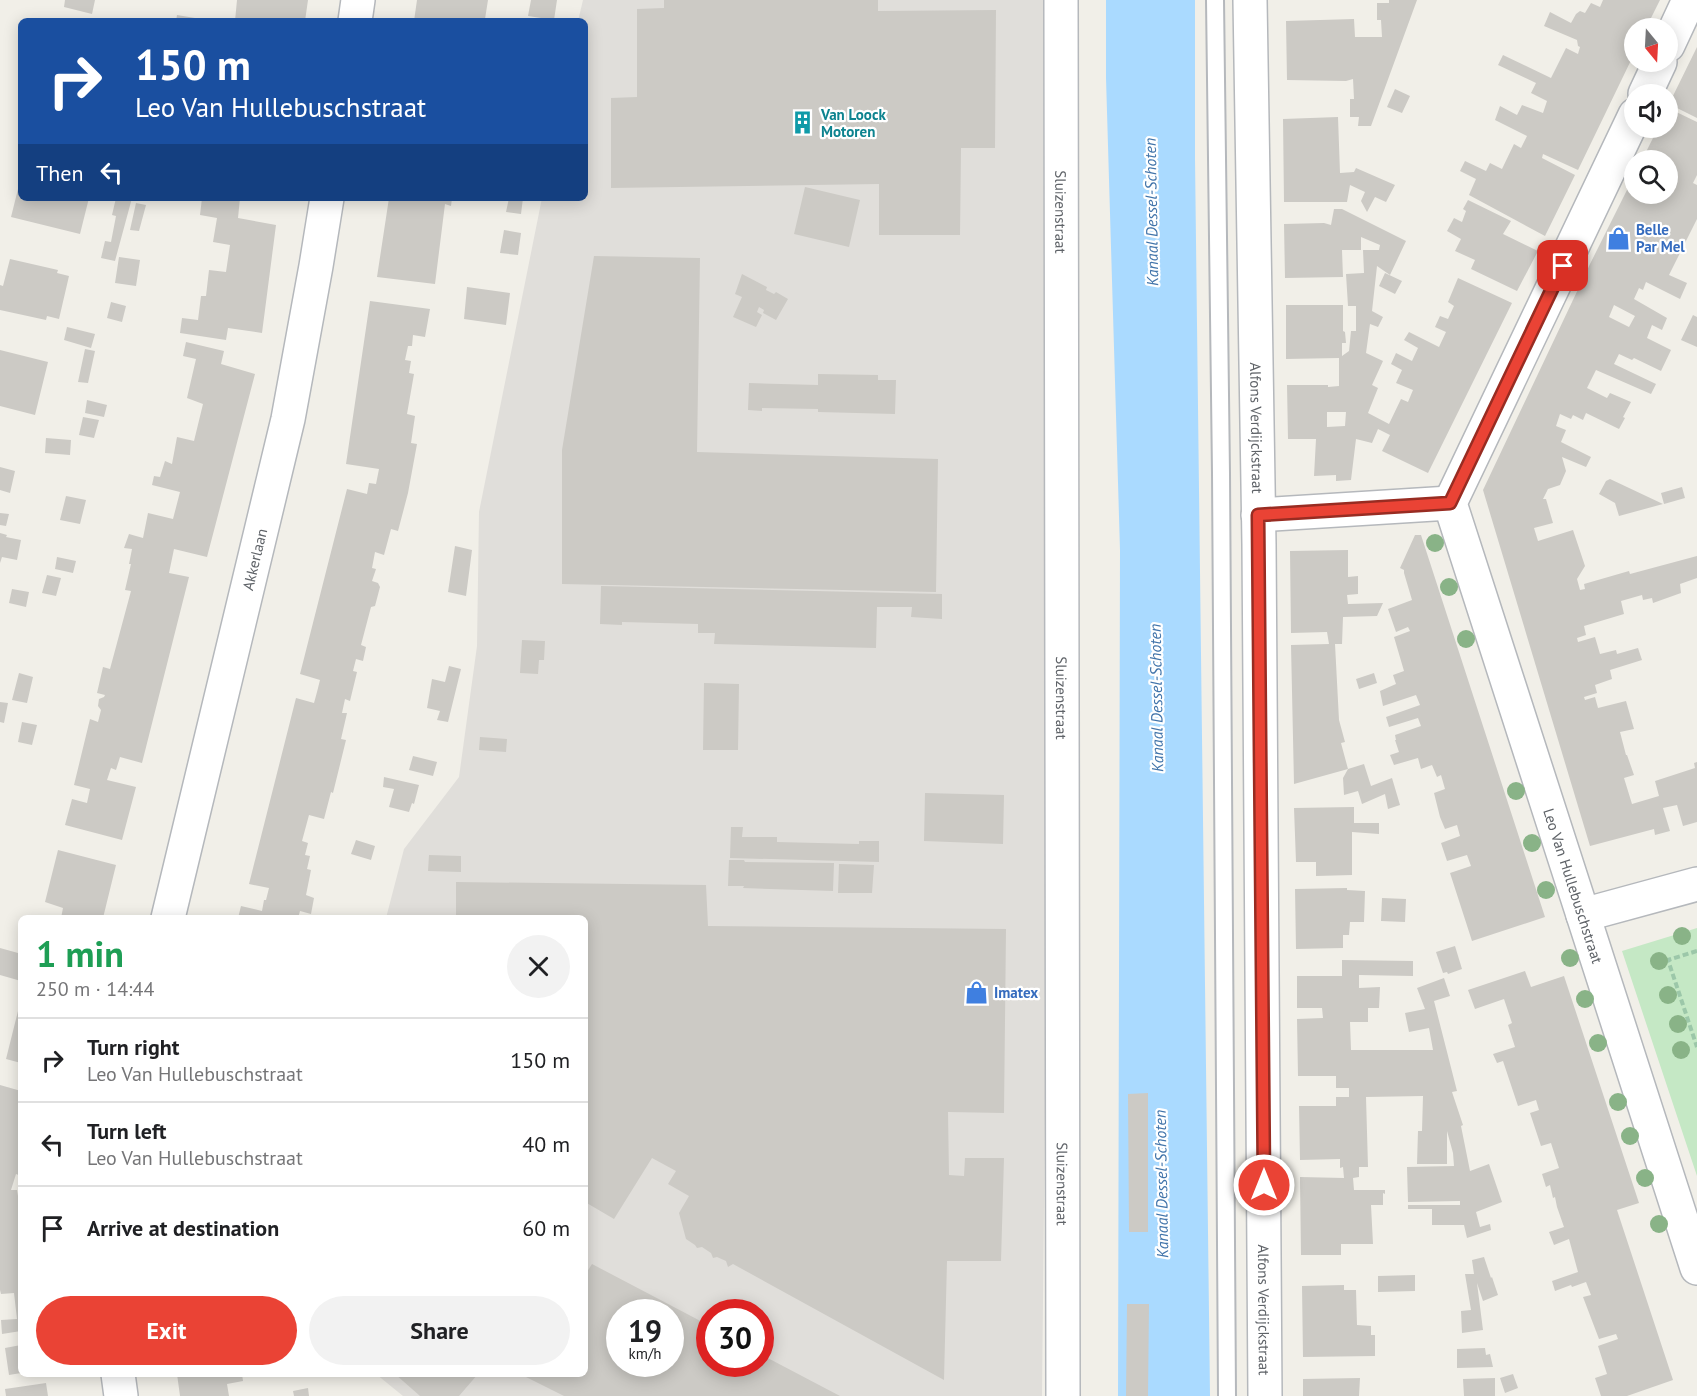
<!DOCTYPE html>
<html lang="en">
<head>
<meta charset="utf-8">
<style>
	:root { --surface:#fff; --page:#f2f2f2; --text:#202124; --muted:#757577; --line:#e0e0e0; --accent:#ea4335 }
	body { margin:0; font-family:"PT Sans",sans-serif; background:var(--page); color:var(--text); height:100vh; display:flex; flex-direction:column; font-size:22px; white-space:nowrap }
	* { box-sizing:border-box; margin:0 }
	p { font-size:20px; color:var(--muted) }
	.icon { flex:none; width:33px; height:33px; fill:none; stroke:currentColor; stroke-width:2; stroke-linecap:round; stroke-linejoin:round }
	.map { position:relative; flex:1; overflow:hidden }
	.sheet { position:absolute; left:18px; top:915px; width:570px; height:462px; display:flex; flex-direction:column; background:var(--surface); border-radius:9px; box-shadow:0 3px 15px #0003 }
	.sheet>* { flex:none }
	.top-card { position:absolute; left:18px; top:18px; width:570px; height:183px; border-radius:9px; box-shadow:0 3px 15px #0003; background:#1a4fa0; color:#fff; overflow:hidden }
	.needle { width:39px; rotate:162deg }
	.buttons { position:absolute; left:1624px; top:18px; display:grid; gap:12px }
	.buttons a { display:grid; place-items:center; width:54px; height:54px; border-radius:50%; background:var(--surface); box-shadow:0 3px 15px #0003; font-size:30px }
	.speed { position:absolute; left:606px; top:1299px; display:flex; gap:12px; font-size:30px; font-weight:700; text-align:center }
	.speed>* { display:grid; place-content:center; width:78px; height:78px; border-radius:50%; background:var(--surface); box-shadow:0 3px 15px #0003; line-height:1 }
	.speed small { font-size:15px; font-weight:400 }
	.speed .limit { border:9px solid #d22; background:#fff; color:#111 }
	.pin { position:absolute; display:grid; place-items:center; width:51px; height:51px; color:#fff; margin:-26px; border-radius:12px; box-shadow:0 3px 9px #0006 }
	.me { position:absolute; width:66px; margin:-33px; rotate:0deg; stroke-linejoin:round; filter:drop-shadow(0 0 4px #0008) }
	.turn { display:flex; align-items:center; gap:21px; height:126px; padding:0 18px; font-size:27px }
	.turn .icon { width:78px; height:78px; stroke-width:2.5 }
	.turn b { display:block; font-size:42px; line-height:51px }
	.then { display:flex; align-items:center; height:57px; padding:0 18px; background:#0003; gap:12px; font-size:22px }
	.round { display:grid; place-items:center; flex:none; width:63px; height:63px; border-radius:32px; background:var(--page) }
	.summary { display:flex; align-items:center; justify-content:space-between; height:102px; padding:0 18px }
	h1 { font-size:36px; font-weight:700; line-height:45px; color:#1e9e55 }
	.cta { display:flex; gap:12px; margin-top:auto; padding:12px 18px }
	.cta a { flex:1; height:69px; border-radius:36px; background:var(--accent); color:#fff; font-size:24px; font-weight:700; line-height:69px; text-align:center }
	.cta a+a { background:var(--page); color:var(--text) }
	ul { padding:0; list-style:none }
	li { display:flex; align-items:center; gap:18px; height:84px; padding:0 18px; border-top:2px solid var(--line) }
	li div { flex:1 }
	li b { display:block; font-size:22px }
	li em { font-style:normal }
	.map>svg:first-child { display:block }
</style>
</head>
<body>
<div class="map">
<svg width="1697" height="1396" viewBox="0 0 1697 1396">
	<rect width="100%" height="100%" fill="#f1efe8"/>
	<path fill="#e0deda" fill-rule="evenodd" d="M583,0H1058L1056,66L1042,1396H403L376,1374H585V918H386L404,849L459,777L477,646L479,512L542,198H585V21H578ZM620,1312H670V1364H620ZM710,1312H760V1364H710Z"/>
	<path fill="#c5e8c5" d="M1697,928V1176L1622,951Z"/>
	<path fill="#aadaff" d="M1106,0H1195V159L1210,1396H1118L1120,550L1106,78Z"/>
	<path fill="#cccac5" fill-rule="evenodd" d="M65,0H95L92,14L64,7Z
		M237,0H308L305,21H235Z
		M417,0H488L485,19L482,18V21H414Z
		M531,0H557L554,20L528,16Z
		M664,0H878V11L996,10L995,148H961L960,235H879V184L611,188V98L637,97V9L664,8Z
		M1389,0H1417L1371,126H1358L1359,117H1350V99H1354L1353,79L1346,81L1287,80L1286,21L1354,19L1355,37H1382L1381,20H1377V3H1389Z
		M1603,0H1660L1646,28H1635V52L1578,170L1543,154L1542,158L1575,175L1545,236L1469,195L1476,179L1460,171L1465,161L1486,171L1490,163L1502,169L1514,144L1521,148L1527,136L1495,120L1500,106L1517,115L1522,105L1543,113L1547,101L1531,93L1536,83L1498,65L1503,55L1551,78L1566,48L1578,54L1580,47L1578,46L1577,40L1544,26L1550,12L1571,23L1576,14L1580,11L1585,13L1591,3L1600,7Z
		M177,15L201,19V21H176Z
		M1697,47V118L1669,104Z
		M1395,89L1410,96L1402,113L1387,107Z
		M1668,108L1697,122V175L1693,183L1697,185V219L1669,275L1687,283L1680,299L1646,282L1643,290L1639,288L1634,299L1667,318L1662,330L1652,325L1647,338L1671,350L1661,371L1634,358L1632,360L1619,354L1614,364L1656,384L1651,394L1596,370L1587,388L1607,398L1610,393L1631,402L1623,417L1625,418L1619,429L1586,413L1583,420L1573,415L1571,419L1560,414L1556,426L1566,430L1561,442L1591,457L1586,467L1562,457L1566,471L1560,485L1548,489L1543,499H1546L1553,523L1534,528L1538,541L1573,530L1585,566L1577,579L1580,590L1585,589L1584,584L1629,571L1630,574L1697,556V578L1680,584L1681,593L1653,603L1652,598L1643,600L1642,595L1621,601L1624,614L1584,626L1586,635L1577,638L1578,642L1595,637L1600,654L1616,650L1617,654L1638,648L1642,660L1610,670L1612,679L1595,685L1597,693L1584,697L1585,700L1595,697L1598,708L1626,701L1634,729L1620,732L1626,755H1627L1634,775L1624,778L1632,804L1659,796L1655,781L1695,768L1694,763L1697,762V822L1683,826L1677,805L1663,808L1670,831L1655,835L1654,829L1590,846L1483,490L1590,264L1635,174V194H1668V160H1642L1658,128H1668ZM1614,305L1635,316L1629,327L1609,317Z
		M1338,117L1340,173L1354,172L1356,168L1395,185L1386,202L1375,197L1367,212L1361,201L1365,192L1350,185L1347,202H1284L1283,119Z
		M20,181L21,198H89L80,234L11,217Z
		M805,187L860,200L849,247L794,234Z
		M116,198H132L115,261L101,258L105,241L111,242L116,216L112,215Z
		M202,198H240L238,218L276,225L262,333L228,328L226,340L180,333L182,318L198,320L201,296H206L209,270L226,272L230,245L213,242L217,218L200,215Z
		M389,198H452L451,206L445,204L435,284L377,277Z
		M509,198H523L521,214L506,212Z
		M1468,200L1511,221L1503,234L1538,251L1517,291L1471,269L1475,260L1455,251L1461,239L1447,231L1454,218L1462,222L1466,211L1463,209Z
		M136,203L146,205L139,231L130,230Z
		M1334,209H1342L1406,241L1390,275L1377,266L1372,311L1383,317L1378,327L1370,324L1366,353L1383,361L1372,385L1378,388L1368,413L1389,424L1401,399L1408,402L1413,390L1396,383L1402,370L1391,364L1396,353L1412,361L1418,348L1404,340L1409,332L1439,347L1446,332L1435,327L1440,316L1448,319L1454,306L1448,302L1458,278L1512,303L1428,473L1382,451L1390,435L1378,429L1372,443L1356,439L1351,480L1336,481V475L1314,476L1316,439H1288L1287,385H1328V387L1339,386V358L1286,359V305H1343V331L1345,332L1346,343H1342V356L1349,351L1351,331H1356V306H1348L1346,274L1364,273L1363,250H1379L1380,245L1361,237V250H1342L1343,277L1285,278L1284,224L1324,223L1331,225ZM1327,412H1346L1345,426L1327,427Z
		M504,230L521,233L518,255L500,253Z
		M594,256L700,258L697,452L938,459L936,592L562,584V450Z
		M119,257L140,260L136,286L115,283Z
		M10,259L58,270L57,273L69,276L59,319L47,316L46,320L0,310V285L3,286Z
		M1385,273L1402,281L1395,294L1379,286Z
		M742,274L767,287L766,290L774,294L776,292L788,299L776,320L763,313L764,310L759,307L757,312L762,315L756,327L733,317L742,297L735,294Z
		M467,287L510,293L506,325L464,319Z
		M370,301L430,309L425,337L413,335L412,346H408L405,360L411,361L409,373L414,374L407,414L415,416L411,443L417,444L408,493L398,531L391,529L384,555L375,552L372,568L376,569L372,581L378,583L380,587L375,606L371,607L361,645L366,647L363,661L356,659L353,671L357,672L350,701L345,699L342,713H347L341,739L346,740L333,793L331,792L324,819L309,815L302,841L308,843L305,855L310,856L307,869L311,870L306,895L314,898L311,914L300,911L298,918H238L241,906L262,911L264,900H266L269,888L249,884L296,698L314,703L317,692L320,680L300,674L347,489L367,494L369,483L376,484L379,469L346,464Z
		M111,302L126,306L122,322L107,318Z
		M1693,315L1697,317V347L1681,340Z
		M67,327L95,334L91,348L64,340Z
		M186,342L224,351L221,364L255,374L207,557L174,549L169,573L189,577L142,763L120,757L116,770L111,768L107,780L136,787L122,840L65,825L72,799L87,803L90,789L74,785L90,719L98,722L101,710L98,706L99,699L104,697L105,695L97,693L103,667L110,669L131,591L125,590L131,564H129L132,549L124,548L129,534L143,538L148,513L173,519L180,492L152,485L154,476L160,477L165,461L172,464L177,437L194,441L203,404L187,398L196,359L183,356Z
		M85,349L95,351L88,383L78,382Z
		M0,350L48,362L35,415L0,406Z
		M818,374L878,375V380H896L895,414L818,412V409L762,408V411L748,410L749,383L818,385Z
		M87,400L107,405L104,417L85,413Z
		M83,417L99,420L94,438L79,435Z
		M46,438L71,440L70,455L45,453Z
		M0,467L15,471L10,493L0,490Z
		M1610,479L1663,504L1619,516L1615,503L1599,494L1606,481Z
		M1682,487L1685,498L1664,504L1661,493Z
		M66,496L86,500L80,524L60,520Z
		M0,513L9,514L6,526L0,525Z
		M0,533L7,535L6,537L21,540L17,560L2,557L0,563Z
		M1415,535H1421L1545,917L1472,941L1450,873L1471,866L1467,855L1447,861L1441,843L1460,836L1457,825L1445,829L1440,817L1434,793L1445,789L1441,775L1437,777L1432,765L1421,769L1418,758L1394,765L1390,755L1399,752L1395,740H1396L1395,735L1421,726L1418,718L1389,727L1386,717L1420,705L1416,695L1383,706L1380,691L1396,684L1393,675L1404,671L1394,637L1410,631L1408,627L1396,632L1388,609L1412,600L1404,573V570L1400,568Z
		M455,546L472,550L466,596L448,592Z
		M1348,550V577L1358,576V594L1347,595L1348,604L1383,603L1377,616L1343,617L1342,644H1335L1339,720L1345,742L1341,743L1348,769L1364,764L1371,786L1392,778L1400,805L1388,809L1385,794L1362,804L1358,791L1344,795L1343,778L1348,769L1294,784L1291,645L1329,644L1327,632L1291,633L1290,551Z
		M57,557L76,561L73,573L55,569Z
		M47,575L61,578L56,596L42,593Z
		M601,586L942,594V619L911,617L912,607H877L876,648L714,644L715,633H698V624L622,622V625L600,624Z
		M12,589L29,592L26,607L9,603Z
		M522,640L545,641L544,660H539L538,674L520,673Z
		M449,666L461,669L448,722L437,720L440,711L427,708L432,679L445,682Z
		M19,673L33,677L27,703L12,700Z
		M1374,673L1377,683L1359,689L1356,679Z
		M704,683L739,684L738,750H703Z
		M0,702L8,703L4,723L0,722Z
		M22,722L37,725L32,745L18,742Z
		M480,737L507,739L506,752L479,750Z
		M413,756L437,762L433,776L409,770Z
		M384,777L419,785L414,804L412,803L409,812L389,807L394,789L383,787Z
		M925,793L1004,795L1003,844L924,841Z
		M1354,807V823H1379V834L1352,832V875L1316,876V862H1296L1294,808Z
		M731,827H743L742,837H777V842L859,844V841H879V862L730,858Z
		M356,840L375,846L371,860L351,854Z
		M58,850L116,865L103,918H61L63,908L45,902Z
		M429,855L461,856V872L428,871Z
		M729,860H744L745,862L834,863L833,891L743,888L744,886H728Z
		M839,864L874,865L872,893H838Z
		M456,882L706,885L708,926L1006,929L1004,1113L948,1112L949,1175L964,1176L965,1158H1004L1001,1261H947L944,1380L733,1264L728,1267L726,1261L717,1257L713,1258L711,1253L702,1247L697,1248L695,1245L686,1239L679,1213L689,1196L668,1184L676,1171L652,1158L614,1219L585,1202V918H456Z
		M1347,888V890L1365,891L1364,922H1350L1349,935H1343V948L1296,949L1295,889Z
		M1382,898L1406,899L1405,922L1381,921Z
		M20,946L21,981L0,975V948L18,953Z
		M1455,946L1462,969L1448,974L1447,972L1443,973L1436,952Z
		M1342,960L1413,961V976L1359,975V988L1380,987L1379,1008H1368V1022H1350L1351,1050H1433L1429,1028L1409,1032L1405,1013L1425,1009L1417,988L1444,978L1450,996L1434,1001L1457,1091L1452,1092L1463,1125L1461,1126L1470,1171L1489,1164L1502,1202L1476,1212L1480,1227L1490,1224L1491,1230L1467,1238L1464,1225H1432V1209H1408V1205H1460V1201L1408,1202L1407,1167L1454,1166L1453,1153L1447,1131V1164H1417L1418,1131H1422L1423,1096L1366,1097L1368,1167H1359V1177L1353,1178L1354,1190H1385V1194L1383,1193V1205H1371L1373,1244H1341V1255H1301L1300,1177L1344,1178L1343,1167L1340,1168V1159L1300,1160L1299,1106H1336V1097H1349V1088H1336V1076H1298L1297,1019L1323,1018L1322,1008H1297V976H1342Z
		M1525,971L1531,987L1564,976L1639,1203L1617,1210L1673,1380L1627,1396H1601L1595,1378L1607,1374L1598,1346L1618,1339L1616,1334L1599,1339L1583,1297L1591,1295L1586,1282L1572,1287L1571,1285L1555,1291L1552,1281L1578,1272L1569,1239L1554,1245L1549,1232L1564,1227L1557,1207L1555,1197L1553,1198L1550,1185L1546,1187L1542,1174L1559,1168L1551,1143L1541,1146L1530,1113L1539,1110L1536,1100L1518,1106L1503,1061L1497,1063L1493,1054L1515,1047L1508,1025L1512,1023L1504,999L1475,1009L1468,990Z
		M19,1007L21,1008V1063L6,1059Z
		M0,1085L21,1091V1176L16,1174L11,1190H17L19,1202H21V1331L2,1334L1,1320L17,1319L14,1293L1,1294L0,1290Z
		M1148,1093V1232H1129L1128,1094Z
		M1484,1257L1491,1278L1492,1277L1498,1295L1483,1301L1477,1283L1483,1330L1462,1333L1461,1311L1471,1310L1465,1274H1474L1472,1260Z
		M592,1264L710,1326V1364H760V1354L840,1396H564L524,1376L525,1374H585V1275ZM620,1312H670V1364H620Z
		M1415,1275V1291L1378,1292V1276Z
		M1344,1285V1290H1356L1357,1325L1371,1326V1335H1375V1356L1303,1357L1302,1286Z
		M1127,1304H1149L1148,1396H1126Z
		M21,1345V1373L9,1375L5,1348Z
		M1485,1348L1486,1355L1490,1354L1493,1367L1457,1368V1349Z
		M177,1374H242L243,1381L227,1384L229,1396H180Z
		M395,1374H478L459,1396H420Z
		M1513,1374L1518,1388L1505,1393L1500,1378Z
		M1360,1378L1359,1396H1303V1379Z
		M1495,1378V1396H1464L1463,1379Z
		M46,1383L48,1396H6L5,1389Z
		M308,1388L309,1396H294L293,1391Z"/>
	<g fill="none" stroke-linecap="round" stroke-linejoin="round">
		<defs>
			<path id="service" d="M1215,0L1221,473L1227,1396"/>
			<g id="minor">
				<path id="s1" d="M1061,0L1063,1396"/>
				<path id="s2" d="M1250,0L1259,544L1265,1396"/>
				<path d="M355,21L358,0"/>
				<path d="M1668,45L1689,0"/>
				<path d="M1645,94L1660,62"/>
				<path id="s3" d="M1635,115L1450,503L1697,1268"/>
				<path d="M1258,515L1450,503"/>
				<path d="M1583,915L1697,884"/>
				<path id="s4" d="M168,918L288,419L316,266L327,198"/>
				<path d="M118,1374L121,1396"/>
			</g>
		</defs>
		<use href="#service" stroke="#b5b8bc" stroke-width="20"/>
		<use href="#minor" stroke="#b5b8bc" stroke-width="36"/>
		<path stroke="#9cc7a9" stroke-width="4" stroke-dasharray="6 3" stroke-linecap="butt" d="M1697,951L1668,960L1697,1047"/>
		<use href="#service" stroke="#fff" stroke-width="16"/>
		<use href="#minor" stroke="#fff" stroke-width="33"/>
	</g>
	<g fill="#89b387">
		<circle cx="1435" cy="543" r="9"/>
		<circle cx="1449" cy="587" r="9"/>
		<circle cx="1466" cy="639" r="9"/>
		<circle cx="1516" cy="791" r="9"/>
		<circle cx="1532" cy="843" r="9"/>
		<circle cx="1546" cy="890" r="9"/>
		<circle cx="1682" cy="936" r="9"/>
		<circle cx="1570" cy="958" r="9"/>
		<circle cx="1659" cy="961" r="9"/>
		<circle cx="1668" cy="995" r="9"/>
		<circle cx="1585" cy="999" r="9"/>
		<circle cx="1678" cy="1024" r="9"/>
		<circle cx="1598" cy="1043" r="9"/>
		<circle cx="1681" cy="1050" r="9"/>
		<circle cx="1618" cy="1102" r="9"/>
		<circle cx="1630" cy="1136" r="9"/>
		<circle cx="1645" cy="1178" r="9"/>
		<circle cx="1659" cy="1224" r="9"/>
	</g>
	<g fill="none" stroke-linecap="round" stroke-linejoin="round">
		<defs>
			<path id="route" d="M1264,1185L1258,515L1450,503L1563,266"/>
		</defs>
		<use href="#route" stroke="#982c22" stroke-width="15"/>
		<use href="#route" stroke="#ea4335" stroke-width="10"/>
	</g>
	<defs>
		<symbol id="building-bare" viewBox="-9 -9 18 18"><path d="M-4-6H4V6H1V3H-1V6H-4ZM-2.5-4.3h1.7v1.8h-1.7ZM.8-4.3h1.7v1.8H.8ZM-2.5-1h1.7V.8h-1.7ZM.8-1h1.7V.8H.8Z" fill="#0f9aa8" stroke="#fff" stroke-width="2.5" paint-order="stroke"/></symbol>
		<symbol id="shop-bare" viewBox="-9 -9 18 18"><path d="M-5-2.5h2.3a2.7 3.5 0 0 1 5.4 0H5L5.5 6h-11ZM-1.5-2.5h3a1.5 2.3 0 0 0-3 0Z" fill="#3f7fe0" stroke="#fff" stroke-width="2.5" paint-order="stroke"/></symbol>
	</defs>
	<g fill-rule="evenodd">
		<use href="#building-bare" x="786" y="106" width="33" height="33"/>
		<use href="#shop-bare" x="1602" y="222" width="33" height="33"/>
		<use href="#shop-bare" x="960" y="976" width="33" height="33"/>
	</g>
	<g text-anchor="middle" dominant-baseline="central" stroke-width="4.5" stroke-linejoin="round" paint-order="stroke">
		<g font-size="15" font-weight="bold" fill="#0d838f" stroke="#fff" text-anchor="start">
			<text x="821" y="114">Van Loock<tspan x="821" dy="17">Motoren</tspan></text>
		</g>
		<g font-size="15" fill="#5f6368" stroke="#fff">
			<text stroke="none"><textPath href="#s1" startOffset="212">Sluizenstraat</textPath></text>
			<text stroke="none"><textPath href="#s2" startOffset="428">Alfons Verdijckstraat</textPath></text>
			<text stroke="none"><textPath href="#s4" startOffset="369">Akkerlaan</textPath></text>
			<text stroke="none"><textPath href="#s1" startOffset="698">Sluizenstraat</textPath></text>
			<text stroke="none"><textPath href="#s3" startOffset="832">Leo Van Hullebuschstraat</textPath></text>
			<text stroke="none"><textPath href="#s1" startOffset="1184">Sluizenstraat</textPath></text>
			<text stroke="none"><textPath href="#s2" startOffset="1310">Alfons Verdijckstraat</textPath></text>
		</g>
		<g font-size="15" font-weight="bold" fill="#366cbe" stroke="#fff" text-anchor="start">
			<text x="1636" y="229">Belle<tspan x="1636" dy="17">Par Mel</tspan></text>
			<text x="994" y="992">Imatex</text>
		</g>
		<g font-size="16" font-style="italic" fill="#4174aa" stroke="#fff">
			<text transform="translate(1151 212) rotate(-91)">Kanaal Dessel-Schoten</text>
			<text transform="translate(1156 698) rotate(-91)">Kanaal Dessel-Schoten</text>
			<text transform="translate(1161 1184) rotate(-91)">Kanaal Dessel-Schoten</text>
		</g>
	</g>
</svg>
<div class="buttons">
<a><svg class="needle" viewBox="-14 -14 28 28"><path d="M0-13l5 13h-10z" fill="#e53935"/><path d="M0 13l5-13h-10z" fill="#757577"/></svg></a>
<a><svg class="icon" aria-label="sound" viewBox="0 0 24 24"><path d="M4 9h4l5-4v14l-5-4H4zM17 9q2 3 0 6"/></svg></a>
<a><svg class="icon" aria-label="search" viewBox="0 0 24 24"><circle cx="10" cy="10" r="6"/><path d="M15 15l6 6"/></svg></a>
</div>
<div class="speed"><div>19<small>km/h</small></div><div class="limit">30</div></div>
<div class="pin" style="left:1563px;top:266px;background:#d93025"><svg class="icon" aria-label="arrive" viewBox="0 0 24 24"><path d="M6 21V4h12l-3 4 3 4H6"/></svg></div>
<svg class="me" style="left:1264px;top:1185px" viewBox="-20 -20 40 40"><circle r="17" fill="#ea4335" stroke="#fff" stroke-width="3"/><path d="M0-11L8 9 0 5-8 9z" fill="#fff"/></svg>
<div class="top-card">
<div class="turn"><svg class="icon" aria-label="right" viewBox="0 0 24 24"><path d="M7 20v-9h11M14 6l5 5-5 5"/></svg><div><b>150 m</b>Leo Van Hullebuschstraat</div></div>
<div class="then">Then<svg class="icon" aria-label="left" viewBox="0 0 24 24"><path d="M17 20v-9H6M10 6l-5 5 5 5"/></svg></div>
</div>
<section class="sheet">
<div class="summary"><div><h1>1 min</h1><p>250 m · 14:44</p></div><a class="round"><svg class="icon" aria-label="close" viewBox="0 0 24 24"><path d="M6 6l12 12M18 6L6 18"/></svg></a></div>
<ul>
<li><svg class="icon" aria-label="right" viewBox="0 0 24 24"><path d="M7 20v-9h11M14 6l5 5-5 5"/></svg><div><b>Turn right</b><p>Leo Van Hullebuschstraat</p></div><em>150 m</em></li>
<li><svg class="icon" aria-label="left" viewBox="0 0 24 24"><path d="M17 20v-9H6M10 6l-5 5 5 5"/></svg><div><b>Turn left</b><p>Leo Van Hullebuschstraat</p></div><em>40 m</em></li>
<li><svg class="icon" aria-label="arrive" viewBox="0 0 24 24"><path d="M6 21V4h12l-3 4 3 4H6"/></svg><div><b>Arrive at destination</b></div><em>60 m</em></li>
</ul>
<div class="cta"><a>Exit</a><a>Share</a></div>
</section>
</div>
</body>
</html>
